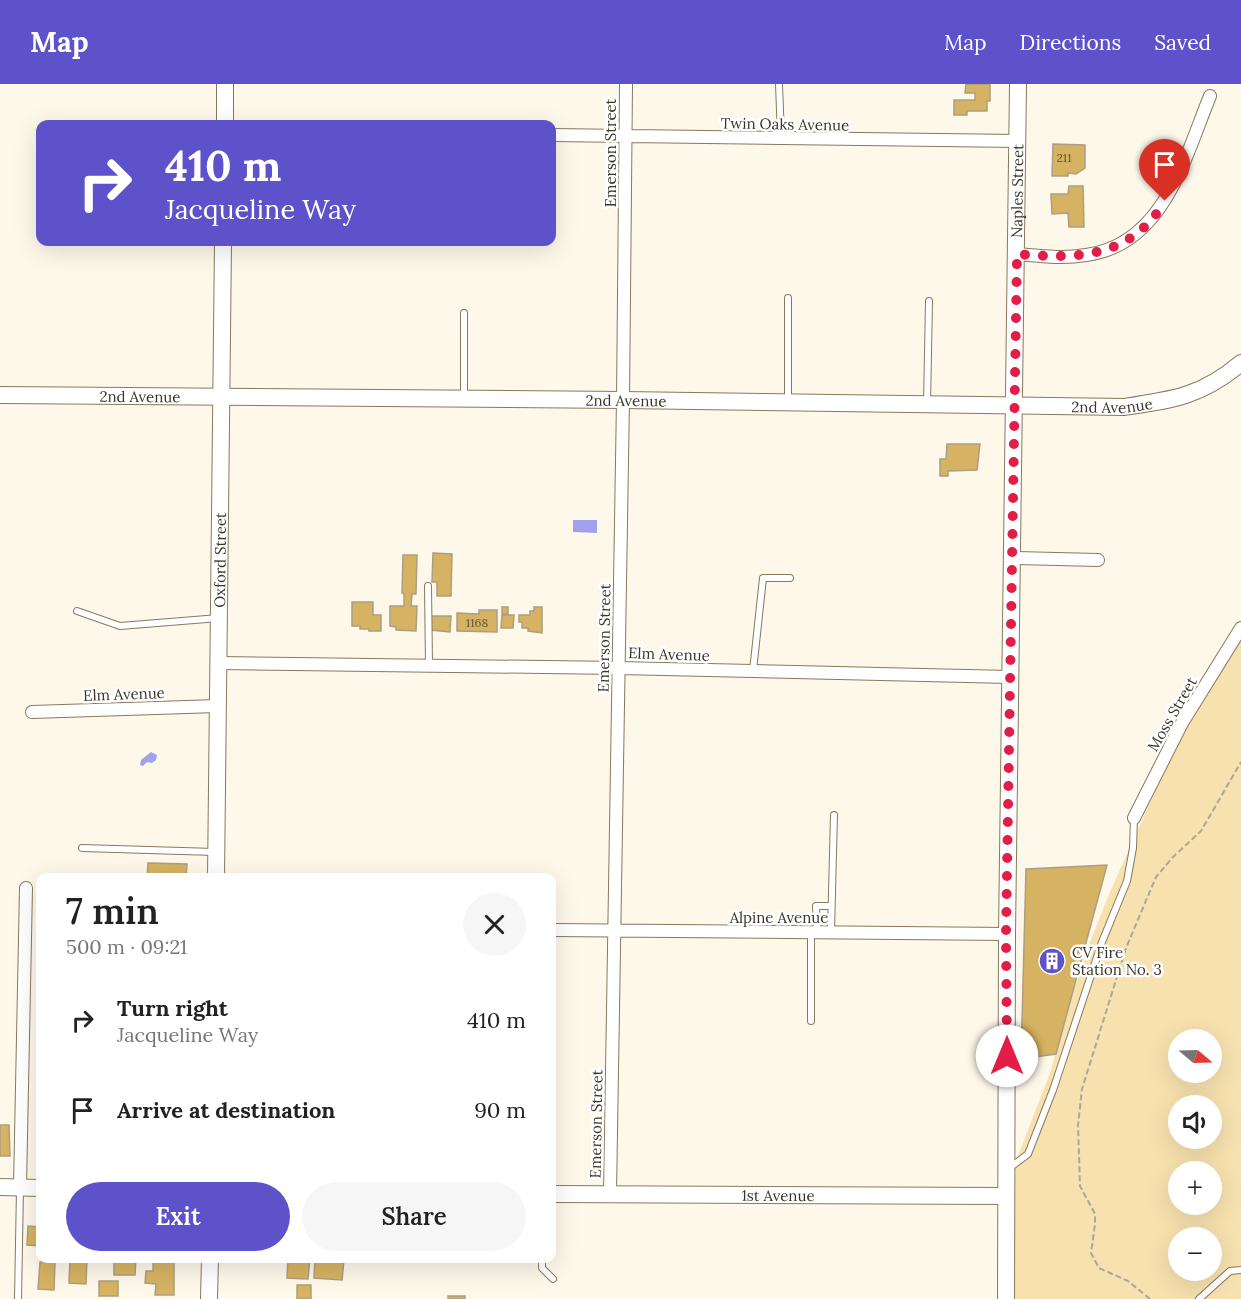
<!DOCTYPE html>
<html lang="en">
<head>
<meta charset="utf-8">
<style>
	:root { --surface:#fff; --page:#f6f6f6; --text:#222; --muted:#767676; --accent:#5e52ca }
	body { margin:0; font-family:Lora,serif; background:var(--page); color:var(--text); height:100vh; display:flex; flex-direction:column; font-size:22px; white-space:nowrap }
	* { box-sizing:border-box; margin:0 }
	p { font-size:20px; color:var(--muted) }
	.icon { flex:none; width:33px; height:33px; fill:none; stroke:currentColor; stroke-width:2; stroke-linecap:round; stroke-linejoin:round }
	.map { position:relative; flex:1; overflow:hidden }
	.panel { position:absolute; left:36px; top:789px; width:520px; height:390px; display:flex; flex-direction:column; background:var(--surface); border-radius:12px; box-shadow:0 6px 24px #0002 }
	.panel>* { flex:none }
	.banner { position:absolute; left:36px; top:36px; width:520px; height:126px; border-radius:12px; box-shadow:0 6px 24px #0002; background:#5e52ca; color:#fff; overflow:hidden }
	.needle { width:39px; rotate:109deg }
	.fabs { position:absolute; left:1168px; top:945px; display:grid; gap:12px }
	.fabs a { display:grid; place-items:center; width:54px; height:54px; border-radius:50%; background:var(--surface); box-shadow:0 6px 24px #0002; font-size:30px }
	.pin { position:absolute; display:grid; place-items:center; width:51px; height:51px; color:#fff; margin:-62px -26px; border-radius:50% 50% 50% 0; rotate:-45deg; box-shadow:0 0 6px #0007 }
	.pin .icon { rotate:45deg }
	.me { position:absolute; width:66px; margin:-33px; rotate:0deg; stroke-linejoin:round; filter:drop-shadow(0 0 4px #0008) }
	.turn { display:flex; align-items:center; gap:21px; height:126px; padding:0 30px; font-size:27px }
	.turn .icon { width:78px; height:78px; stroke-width:2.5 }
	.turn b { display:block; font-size:42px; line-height:51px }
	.round { display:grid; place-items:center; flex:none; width:63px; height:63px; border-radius:32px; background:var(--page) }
	.overview { display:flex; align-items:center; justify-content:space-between; height:102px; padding:0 30px }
	h1 { font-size:36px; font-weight:600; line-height:45px }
	.button { display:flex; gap:12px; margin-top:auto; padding:12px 30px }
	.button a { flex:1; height:69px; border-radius:36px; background:var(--accent); color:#fff; font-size:24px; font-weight:600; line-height:69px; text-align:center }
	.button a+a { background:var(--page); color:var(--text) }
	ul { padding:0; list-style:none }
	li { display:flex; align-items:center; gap:18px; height:90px; padding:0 30px }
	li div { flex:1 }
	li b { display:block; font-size:22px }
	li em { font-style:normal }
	header { display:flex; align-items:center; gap:36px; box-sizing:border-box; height:84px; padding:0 30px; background:var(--accent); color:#fff }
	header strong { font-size:28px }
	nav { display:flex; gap:33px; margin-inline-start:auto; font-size:21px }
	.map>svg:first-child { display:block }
</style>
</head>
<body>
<header>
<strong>Map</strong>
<nav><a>Map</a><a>Directions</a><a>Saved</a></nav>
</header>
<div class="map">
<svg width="1241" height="1215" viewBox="0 0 1241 1215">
	<rect width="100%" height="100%" fill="#fef8eb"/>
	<path fill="#f7e1af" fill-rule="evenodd" d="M1241,551V1215H1003L1002,1113L1050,989L1072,912L1090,858L1110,808L1158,701L1189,640ZM1179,956H1212V988H1179ZM1179,1022H1212V1054H1179ZM1179,1088H1212V1120H1179ZM1179,1154H1212V1186H1179Z"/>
	<path fill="#a1a2ed" d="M573,436H597V449L573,448Z
		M151,668L157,671L156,676L152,679L147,678L143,682L140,681L141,676Z"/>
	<path fill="#d6b362" stroke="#ac9e80" stroke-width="1.5" d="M966,0H990V17H987V27H967V31H954V16H975V9H965Z
		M1053,60L1085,61V84L1076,90L1068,89V92H1052Z
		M1069,102H1083L1084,143H1069L1068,129L1052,130L1051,110H1068Z
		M947,360H980L977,386L948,387V392H940V375H946Z
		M433,469L452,470L451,512H437V498H432Z
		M403,471H417L416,510H412L411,522H417L416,547L396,546V543L390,542V522H404V510L402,509Z
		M352,518H373V531H381V547H369V545H360V542H352Z
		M502,523H508V530H502Z
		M534,523H542V549L528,547V544H522V538H519V531H530V527H534Z
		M479,526H497V548L457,547V529L479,530Z
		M502,531H514L513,544H501Z
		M430,532H451L450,548L430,546Z
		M148,779L187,780L186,794H147Z
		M1107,781L1056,970L1021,975L1026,785Z
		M0,1041H9L10,1072H0Z
		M28,1142L40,1143V1162L27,1161Z
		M70,1174H87L86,1200L69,1199Z
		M114,1174H136L135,1191H114Z
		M153,1174H174V1211H155L156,1200L145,1199L146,1187H153Z
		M288,1174H310L308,1195L287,1194Z
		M315,1174L344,1176L342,1196L314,1194Z
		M40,1178H55L54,1206L38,1205Z
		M99,1197H118V1212H99Z
		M297,1201H311V1215H297Z
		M448,1212H465V1215H448Z"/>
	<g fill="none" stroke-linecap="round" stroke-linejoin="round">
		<defs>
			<path id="lane" d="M779,0L781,53
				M464,229V313
				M788,318V214
				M927,320L929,217
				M428,502L429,581
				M77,527L120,542L219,534
				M753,587L763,494H790
				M82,764L215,768
				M817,848L816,822H831
				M831,848L834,731
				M811,849V937
				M1008,1085L1028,1070L1053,1006L1102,858L1127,797L1133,764L1134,734
				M542,1174V1184L553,1195
				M18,1215L20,1105
				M1199,1215L1230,1187L1241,1186"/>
			<path id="street" d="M552,51L1018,57
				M1017,170C1040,172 1063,175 1086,171C1164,161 1185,73 1210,12
				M1012,474L1098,476
				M219,579L619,584L1010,593
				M32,628L218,622
				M1134,734L1182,639L1241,544
				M552,846L1007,850
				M20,1103L26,804
				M610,1109L623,316L626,0"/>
			<g id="secondary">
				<path d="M225,40V0"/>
				<path id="s1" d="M0,311L623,316L1124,323C1173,316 1202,312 1241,279"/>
				<path id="s2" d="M216,794L223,158"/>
				<path d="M0,1103L40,1104"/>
				<path id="s3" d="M552,1110L1006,1112"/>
				<path d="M209,1215L210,1174"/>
				<path id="s4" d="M1006,1215L1007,850L1018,0"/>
			</g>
		</defs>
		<use href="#lane" stroke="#87795c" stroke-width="8"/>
		<use href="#street" stroke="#87795c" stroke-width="14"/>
		<use href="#secondary" stroke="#87795c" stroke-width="18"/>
		<path stroke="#aca699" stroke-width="2" stroke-dasharray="6 3" stroke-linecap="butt" d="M1150,1215L1128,1197L1099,1184L1091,1169L1095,1140V1130L1080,1102L1078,1041L1082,1005L1126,864L1156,793L1173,773L1201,747L1241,678"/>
		<use href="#lane" stroke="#fff" stroke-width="6"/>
		<use href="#street" stroke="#fff" stroke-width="12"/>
		<use href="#secondary" stroke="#fff" stroke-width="16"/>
	</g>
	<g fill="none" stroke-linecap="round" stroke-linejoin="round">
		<path stroke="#e11d48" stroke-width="10" stroke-dasharray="0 18" d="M1007,972L1006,850L1017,170C1077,175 1130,175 1165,117"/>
	</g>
	<defs>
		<symbol id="building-disc" viewBox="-11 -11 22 22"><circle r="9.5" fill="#5e52ca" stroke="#fff"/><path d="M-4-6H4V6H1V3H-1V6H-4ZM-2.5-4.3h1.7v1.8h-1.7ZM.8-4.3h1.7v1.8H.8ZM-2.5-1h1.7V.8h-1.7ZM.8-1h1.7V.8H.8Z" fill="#fff"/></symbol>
	</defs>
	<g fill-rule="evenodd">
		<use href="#building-disc" x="1037" y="862" width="30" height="30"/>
	</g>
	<g text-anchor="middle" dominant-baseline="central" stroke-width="5" stroke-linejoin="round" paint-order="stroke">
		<g font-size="12" fill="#615436">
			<text x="1064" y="73">211</text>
			<text x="477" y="538">1168</text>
		</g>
		<g font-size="15" fill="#3a3528" stroke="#fff">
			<text transform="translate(785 40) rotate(1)">Twin Oaks Avenue</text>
			<text transform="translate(610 69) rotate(-90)">Emerson Street</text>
			<text stroke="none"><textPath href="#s4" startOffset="1108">Naples Street</textPath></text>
			<text stroke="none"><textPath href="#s1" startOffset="140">2nd Avenue</textPath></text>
			<text stroke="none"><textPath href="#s1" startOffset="626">2nd Avenue</textPath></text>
			<text stroke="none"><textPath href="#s1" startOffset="1112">2nd Avenue</textPath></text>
			<text stroke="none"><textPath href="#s2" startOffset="318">Oxford Street</textPath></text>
			<text transform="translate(604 554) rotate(-89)">Emerson Street</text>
			<text transform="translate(669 570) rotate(2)">Elm Avenue</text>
			<text transform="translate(124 610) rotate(-2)">Elm Avenue</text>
			<text transform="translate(1172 630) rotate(-60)">Moss Street</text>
			<text x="779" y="833">Alpine Avenue</text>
			<text transform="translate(596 1040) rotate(-89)">Emerson Street</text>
			<text stroke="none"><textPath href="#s3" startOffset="226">1st Avenue</textPath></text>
		</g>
		<g font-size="15" fill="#3a3528" stroke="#fff" text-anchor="start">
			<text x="1072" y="868">CV Fire<tspan x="1072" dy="17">Station No. 3</tspan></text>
		</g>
	</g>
</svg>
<div class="fabs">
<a><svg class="needle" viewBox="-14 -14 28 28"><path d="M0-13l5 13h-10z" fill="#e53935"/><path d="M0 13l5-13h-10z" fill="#767676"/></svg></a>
<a><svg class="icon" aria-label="sound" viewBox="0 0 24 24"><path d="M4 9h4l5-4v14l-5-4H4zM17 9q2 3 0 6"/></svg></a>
<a>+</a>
<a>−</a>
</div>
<div class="pin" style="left:1165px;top:117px;background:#d93025"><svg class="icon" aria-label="arrive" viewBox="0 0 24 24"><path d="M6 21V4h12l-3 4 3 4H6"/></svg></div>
<svg class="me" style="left:1007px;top:972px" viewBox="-20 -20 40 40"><circle r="19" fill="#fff"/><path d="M0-13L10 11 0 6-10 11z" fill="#e11d48"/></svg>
<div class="banner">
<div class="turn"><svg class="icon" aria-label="right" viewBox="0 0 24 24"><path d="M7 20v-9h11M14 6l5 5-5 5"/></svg><div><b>410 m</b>Jacqueline Way</div></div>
</div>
<section class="panel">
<div class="overview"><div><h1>7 min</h1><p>500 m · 09:21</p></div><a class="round"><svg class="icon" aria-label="close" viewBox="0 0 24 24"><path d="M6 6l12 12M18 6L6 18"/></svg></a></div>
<ul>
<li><svg class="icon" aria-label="right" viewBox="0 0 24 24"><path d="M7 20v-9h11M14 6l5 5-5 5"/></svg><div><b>Turn right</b><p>Jacqueline Way</p></div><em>410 m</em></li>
<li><svg class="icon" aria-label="arrive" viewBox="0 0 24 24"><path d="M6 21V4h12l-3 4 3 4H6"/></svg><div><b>Arrive at destination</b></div><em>90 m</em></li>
</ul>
<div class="button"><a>Exit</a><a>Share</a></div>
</section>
</div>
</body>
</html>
